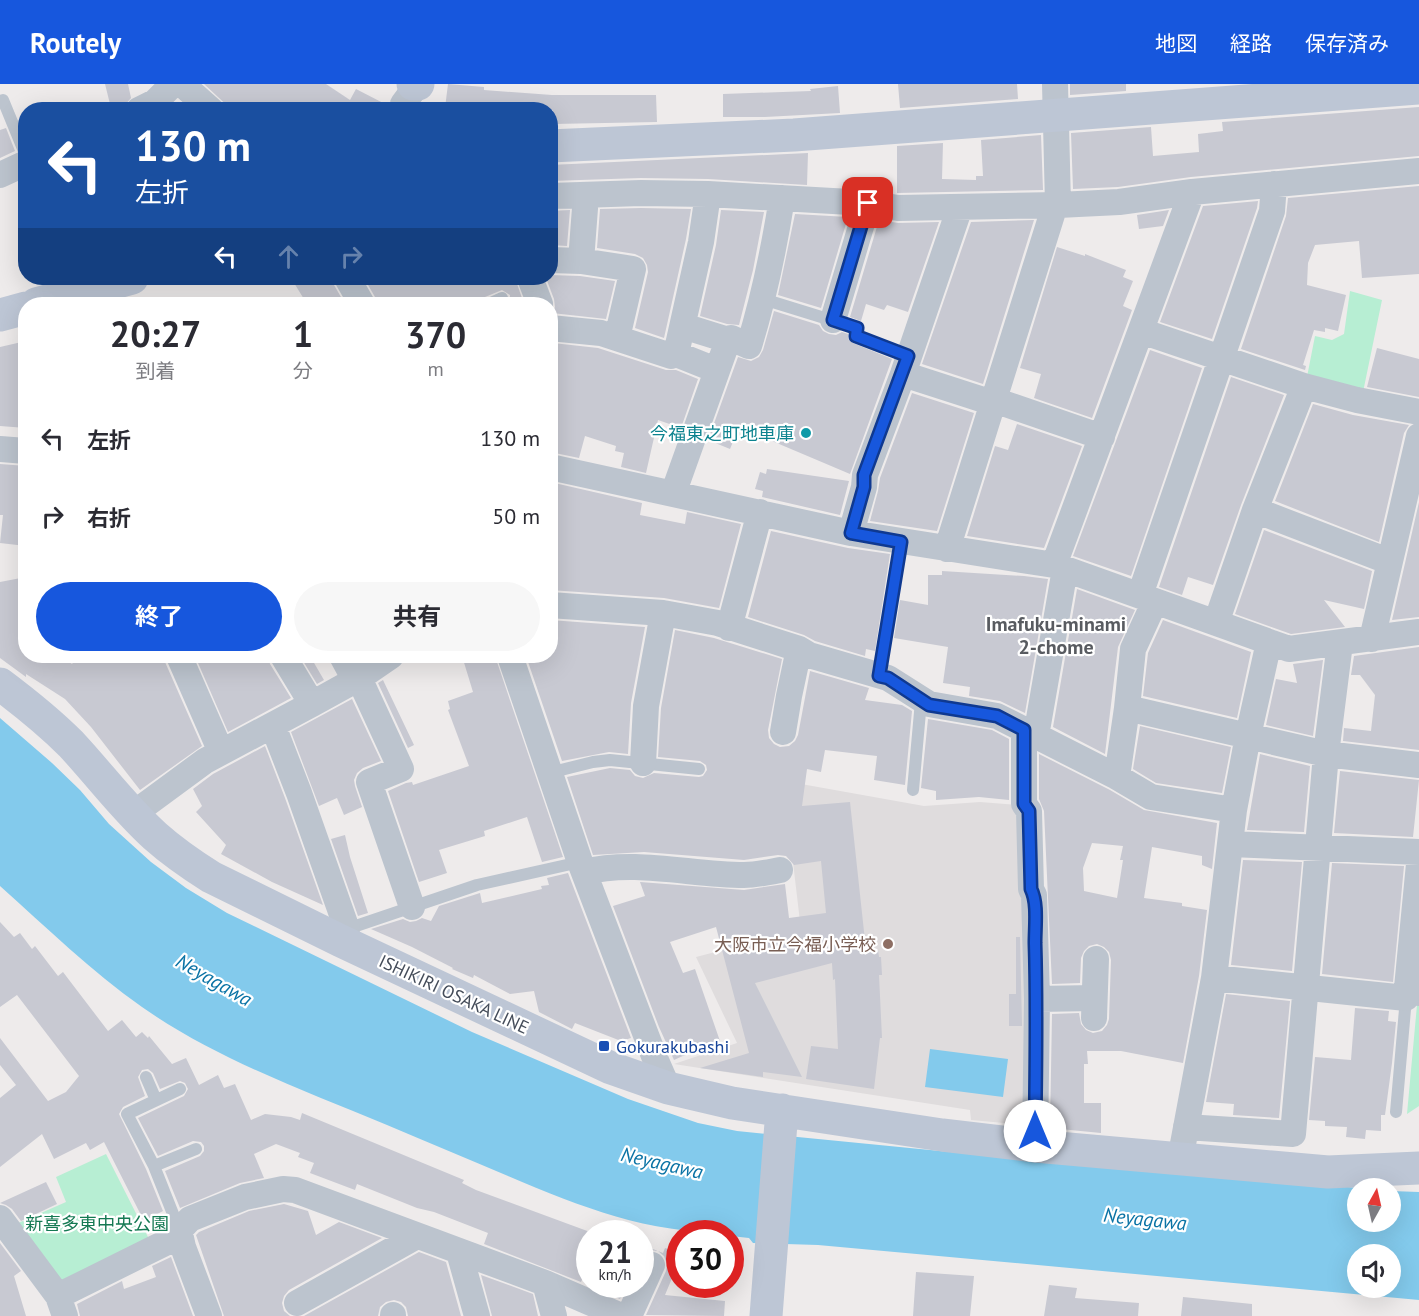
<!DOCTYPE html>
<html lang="ja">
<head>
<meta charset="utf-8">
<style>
	:root { --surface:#fff; --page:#f7f7f7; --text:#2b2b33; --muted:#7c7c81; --accent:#1757dd }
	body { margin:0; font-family:"PT Sans","Noto Sans JP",sans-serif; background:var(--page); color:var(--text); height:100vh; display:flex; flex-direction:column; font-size:22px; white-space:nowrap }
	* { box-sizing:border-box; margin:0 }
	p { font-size:20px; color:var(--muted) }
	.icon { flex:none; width:33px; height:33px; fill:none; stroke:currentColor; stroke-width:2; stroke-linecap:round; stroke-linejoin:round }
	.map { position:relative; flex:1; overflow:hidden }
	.panel { position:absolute; left:18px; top:213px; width:540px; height:366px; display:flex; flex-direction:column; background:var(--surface); border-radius:24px; box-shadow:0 6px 24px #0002 }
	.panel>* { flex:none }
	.guide { position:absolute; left:18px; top:18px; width:540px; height:183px; border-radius:24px; box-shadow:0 6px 24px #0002; background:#1a4fa0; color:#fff; overflow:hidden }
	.needle { width:39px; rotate:8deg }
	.buttons { position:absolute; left:1347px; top:1094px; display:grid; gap:12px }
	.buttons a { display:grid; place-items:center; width:54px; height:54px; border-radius:50%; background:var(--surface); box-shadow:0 6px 24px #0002; font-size:30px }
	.speed { position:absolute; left:576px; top:1136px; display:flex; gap:12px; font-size:30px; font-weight:700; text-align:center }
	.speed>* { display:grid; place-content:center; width:78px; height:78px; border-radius:50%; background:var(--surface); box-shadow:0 6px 24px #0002; line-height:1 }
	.speed small { font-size:15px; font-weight:400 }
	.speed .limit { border:9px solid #d22; background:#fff; color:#111 }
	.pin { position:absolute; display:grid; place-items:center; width:51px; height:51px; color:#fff; margin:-26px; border-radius:12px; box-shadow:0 3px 9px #0006 }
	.me { position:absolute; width:66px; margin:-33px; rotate:0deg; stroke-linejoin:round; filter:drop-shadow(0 0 4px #0008) }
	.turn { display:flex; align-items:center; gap:21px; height:126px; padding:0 18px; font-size:27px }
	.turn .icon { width:78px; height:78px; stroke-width:2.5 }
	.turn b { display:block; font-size:42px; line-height:51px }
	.lanes { display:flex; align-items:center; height:57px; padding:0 18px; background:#0003; justify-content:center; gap:30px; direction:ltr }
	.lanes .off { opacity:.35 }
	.eta { display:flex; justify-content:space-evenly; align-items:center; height:102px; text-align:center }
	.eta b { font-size:36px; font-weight:700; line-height:42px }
	.cta { display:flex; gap:12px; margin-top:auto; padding:12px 18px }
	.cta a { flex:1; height:69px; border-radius:36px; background:var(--accent); color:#fff; font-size:24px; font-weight:700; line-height:69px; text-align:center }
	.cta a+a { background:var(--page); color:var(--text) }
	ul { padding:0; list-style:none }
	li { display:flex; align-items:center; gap:18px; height:78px; padding:0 18px }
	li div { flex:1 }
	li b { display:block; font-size:22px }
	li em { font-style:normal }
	header { display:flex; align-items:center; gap:36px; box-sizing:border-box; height:84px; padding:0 30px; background:var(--accent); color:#fff }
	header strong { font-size:28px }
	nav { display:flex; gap:33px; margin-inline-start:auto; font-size:21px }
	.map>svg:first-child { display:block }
</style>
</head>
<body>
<header>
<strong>Routely</strong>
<nav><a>地図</a><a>経路</a><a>保存済み</a></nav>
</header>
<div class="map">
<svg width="1419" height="1232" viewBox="0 0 1419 1232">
	<rect width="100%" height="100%" fill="#eeebeb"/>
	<path fill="#dfdcdd" d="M790,698L924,722L980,718L1019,721L1025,727V1041L971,1036L970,1026L674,980L737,959L696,873L801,846L788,736Z"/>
	<path fill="#b7eed3" d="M1350,207L1382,216L1362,313L1306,298L1315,252L1332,256L1344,250Z
		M1417,921H1419V1022L1407,1030Z
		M106,1070L150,1157L68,1198L58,1197L16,1140L66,1118L56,1093Z"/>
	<path fill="#83caec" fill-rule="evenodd" d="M0,634L52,679L80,706L109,740L151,778L186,804L227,829L472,948L628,1015L698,1039L737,1047L981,1071L1359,1104H1358V1137H1390L1391,1107L1419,1108V1216L818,1161L753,1159L749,1154L731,1152L730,1149C646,1149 584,1124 508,1092C468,1075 427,1058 387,1041C303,1006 216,975 142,923C91,887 46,843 0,802ZM1358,1170H1390V1203H1358Z
		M930,965L1008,975L1003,1013L925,1003Z"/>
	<path fill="#c8c9d2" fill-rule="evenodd" d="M105,0H128L131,14L125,21L111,24Z
		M204,0H326L350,16L356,5L389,22V26H232Z
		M448,0L484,3V6L552,11H656L657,38L553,40V26L445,24Z
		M898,0H1017L1018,15L900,24Z
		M1070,0H1126V7L1070,11Z
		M838,2L840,29L765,33H723V10L811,7L810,5Z
		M1419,23V72L1191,93L1118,103L1073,105L1071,49L1151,43L1153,72L1199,68L1198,50L1223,47L1222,38Z
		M6,44L15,67L0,74V46Z
		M1041,51L1043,106L897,109V62L943,59L942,95L976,96V92H983L981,56Z
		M808,69L807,101L708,95L641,94L550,97V81Z
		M1419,102V190L1362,194L1359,157L1315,161L1308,179L1307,201L1346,211L1338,247L1325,244V248L1314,246L1303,281L1306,282L1305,286L1241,265L1286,132L1288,114Z
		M1258,117L1257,124L1212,255L1160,238L1203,122Z
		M641,124L691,125L686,155L664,254L635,244L648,188L647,181L643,174L635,170L597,164L600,125Z
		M570,126L567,162L550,161V127Z
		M721,126L764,128L753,186L739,241L727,240L700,232L716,161Z
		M1169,126L1163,142L1139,145L1137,131Z
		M795,130L848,133L821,224L778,211Z
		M879,136L898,139L939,138L908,228L887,221L884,226L866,220L861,237L850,233Z
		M1034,136L983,300L922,280L971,138Z
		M1057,163L1085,172V170L1126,186L1123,193L1133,197L1123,222L1132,226L1092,334L1034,314L1041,290L1020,284Z
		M550,191L580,192L615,197L606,235L552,229L555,223L554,215L546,194H550Z
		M291,194H332L334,201L345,220H307Z
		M364,194H515L524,220H507L510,215V211L502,206L485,213L481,220H377L375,213Z
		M774,227L819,241L823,247L829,250L836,251L842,248L848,250V255L853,259L892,275L850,390L739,343L730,365L708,356L738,273L751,277L759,273L763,266Z
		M26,257V344L0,342V263Z
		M553,259L598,264L666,286H676L698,295L681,344L658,336L646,389L621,383L624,369L615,367L616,362L585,352L579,374L550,368V280Z
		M1377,264L1419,275V313L1367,303Z
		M1150,266L1202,284L1131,492L1073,472Z
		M1231,293L1284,311L1241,421L1213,501L1188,493L1182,511L1159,503Z
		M912,309L974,329L937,447L870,437L878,407L880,394Z
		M1313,320L1353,331L1409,341L1404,349L1379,458L1275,417Z
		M1017,340L1082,362L1044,464L967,452L995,362L1008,366Z
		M0,380L26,382V462L0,459L3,431H0Z
		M767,385L849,397L840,431L762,413L763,407L755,405L760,388L766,390Z
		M550,398L642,419L640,431L685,440L687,428L741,440L719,524L664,514L550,506L556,465H550Z
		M1419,418V533L1392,536Z
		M1264,446L1372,487L1364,525L1324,516L1345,543L1291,550L1235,530Z
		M771,447L848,464L890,470L875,567L866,565L865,572L815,557L804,551L748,533Z
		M942,487L1024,492L1048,495L1025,629L1000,617L969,612L970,603L943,599L948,563L894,554L900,516L928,521V491H942Z
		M26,493V572H60L72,580L78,572H164L165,578L202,662L140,706L91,643L65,615L26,590V593L0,574V498Z
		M1077,505L1135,526L1118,563L1105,670L1053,643Z
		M550,536L645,543L631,619L628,670L609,668L562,677L526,572H550Z
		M1163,536L1251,568L1237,634L1143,612L1148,569Z
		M675,546L714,554L782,575L768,646L769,654L774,660L780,663L789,662L795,657L798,651L810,587L869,604L865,616L902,621L912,627L905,701L874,696L877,672L825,666L821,688L807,685L802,722L850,718L866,866H878L879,873H881L882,891H879L882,954H880L874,1005L806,995L811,962L838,965L835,895L833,896L832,879L755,899L802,993L763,988V993L700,984L749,969L716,843L670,858L683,889L695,885L721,960L699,968L698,965L674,976L659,943L613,822L645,812L640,798L744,806L785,800L789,834L826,829L821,777L794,781L786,772L778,771L744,776L644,768L593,771L567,693L610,684L630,686L635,692L643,694L654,689L699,693L703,692L707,686L706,681L700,677L658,673L661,624Z
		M1419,563V666L1343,657L1344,644L1371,647L1375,611L1360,591H1351L1354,572Z
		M195,572H268L270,580L291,614L228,648Z
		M300,572H310L324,596L317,600Z
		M462,572H495L563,773L542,778L527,733L484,747L485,752L439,766L447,789L419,798L388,707L406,699L412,698L413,701L469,682L448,626L450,625L448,617L473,608Z
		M1323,576L1313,652L1266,641L1276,595L1297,599L1293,580Z
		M383,596L414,661L408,664L378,599Z
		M352,615L381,677L363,684L357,689L354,696L355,702L362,723L344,731L337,714L319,722L291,648Z
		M928,635L992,646L1009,655V716L979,713L936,716V707L921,704Z
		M1140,642L1231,663L1222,709L1156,699L1133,685Z
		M265,662L285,714L323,821L272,798L221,770L226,761L196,728L202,722L193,705L213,690Z
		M1039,670L1110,706L1144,726L1217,739L1212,785L1202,781V772L1152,763L1144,814L1182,819V822L1207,826L1199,892L1183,979L1121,967H1087L1088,980H1084V1019H1101V1049L1050,1044L1052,930L1079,929L1081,940L1086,946L1093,949L1102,947L1107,941L1109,935L1111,876L1109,868L1104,863L1097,860L1089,862L1084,867L1081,874L1080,899L1052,900L1044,727L1039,715ZM1092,759L1123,762L1120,776H1123L1117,814L1084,807L1083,784Z
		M1260,670L1310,682L1304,748L1247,746Z
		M1340,687L1419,696L1413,753L1334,749Z
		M345,751L350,773L368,829L358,832L331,755Z
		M1243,776L1302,778L1292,887L1231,881Z
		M1332,779L1404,782L1393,898L1322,890Z
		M568,789L631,954L621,957L575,939L572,945L539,928L534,907L510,910L474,891L473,894L452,885L453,884L412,863L371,845L403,835L410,838L416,837L422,834L431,837L439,822L480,809L482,819L542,805L541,802L549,801L547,794Z
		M0,838L14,853L20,849L32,865L35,862L58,892L63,888L108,947L122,936L136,953L142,948L148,954L149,952L172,980L186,974L199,1001L218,991L224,1004L235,1000L251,1036L265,1030L291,1033L300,1036L302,1029L464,1096L462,1099L476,1106L590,1148V1177L581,1198L484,1160L488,1149L434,1128L417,1124L357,1100L355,1106L310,1089L314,1079L298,1073L300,1069L276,1060L254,1070L264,1094L240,1099L180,1124L165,1087L200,1072L204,1067V1062L201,1058L193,1057L158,1072L138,1034L184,1012L188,1005L185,999L180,997L160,1005L153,989L148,985L142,986L138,993L145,1012L123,1023L119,1030L146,1085L163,1127L144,1137L104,1058L90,1066L86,1059L54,1075L42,1050L0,1083V1014L16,1001L0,981V954L48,1017L66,1008L79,992L17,911L0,923Z
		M1016,853H1020L1022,942H1009V910H1016Z
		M1226,910L1290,917L1279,1034L1233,1031L1234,1020L1206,1018Z
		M1355,924L1389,927L1388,937L1396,938L1392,979L1385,1031H1381V1047L1366,1046L1365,1055L1346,1053L1347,1043L1325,1042V1037L1309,1036L1315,973L1351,976Z
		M46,1098L57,1120L21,1137L12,1125L6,1121L0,1119Z
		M284,1120L308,1127L316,1151L339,1138L382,1154L289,1206L284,1212L282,1219L284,1227L290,1232H224L196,1151L199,1148L249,1127Z
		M0,1159L21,1187L14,1192L26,1232H0Z
		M640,1160L663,1169L665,1164L680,1169V1175L665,1211L725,1217L724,1232L646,1231L666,1187L667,1180L664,1172L658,1167L650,1166L640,1172Z
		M419,1168L446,1178L461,1232H408L406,1223L401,1218L394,1216L386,1218L380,1223L378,1232H304Z
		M171,1173L193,1232H80L77,1220L122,1197L124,1205L156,1193L152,1182Z
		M916,1188L974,1192L970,1232H913Z
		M481,1191L533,1210L538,1232H492Z
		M615,1200H627L620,1215L611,1211Z
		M1049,1201L1077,1204L1075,1214L1139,1219L1138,1232H1044Z
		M1183,1213L1252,1220V1232H1181Z"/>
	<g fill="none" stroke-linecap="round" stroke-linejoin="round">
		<path stroke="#bcc4ce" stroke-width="12" d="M3,16L26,72
			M763,215L857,244L856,252L908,272
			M489,220L502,214
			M879,592L901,458
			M549,689L593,678L610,676L699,685
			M913,706L921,617
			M346,847L347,845L477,801L580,778
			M146,993L156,1016
			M1396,1028L1406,914L1419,916
			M154,1082L196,1065
			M179,1145L154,1082L127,1030L180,1005"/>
		<path stroke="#bcc4ce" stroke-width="26" d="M182,0L211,26
			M1055,0L1058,121
			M139,26L155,18L173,0
			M405,26L403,20L417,1
			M0,91L26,79
			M550,112L641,109L708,110L868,119L898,124L1058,121L1119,118L1192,108L1419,87
			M550,176L581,177L633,185L617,254
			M581,177L586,111
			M347,194L362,220
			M530,194L540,220
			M833,236L868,119
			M683,242L728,256
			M550,244L601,249L671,272L676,270L716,286
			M1141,247L1304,302L1357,316L1419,328
			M676,270L701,158L708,110
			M903,290L993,319
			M994,316L1102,353
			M0,365L26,367
			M550,383L851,449L1054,481L1289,565L1419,548
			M673,410L728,256L731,254L749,262C764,213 774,165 782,114
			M1255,426L1388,477
			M851,449L864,403L865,391L903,290L960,123
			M947,465L1055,121
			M1054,481L1192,108
			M1140,511L1272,127L1274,100
			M550,521L663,529L718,539L799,565L809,571L888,594L929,620L997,632L1117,693L1151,713L1234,726
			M1216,539L1255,426L1304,302
			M729,544L760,428
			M1372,555L1419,352
			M179,572L221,668
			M283,572L312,620
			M342,572L355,596
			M510,572L580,778L654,972L668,1004
			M359,594L401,685L369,698L412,823
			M1127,624L1326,670L1419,681
			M273,642L299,709L347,845
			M1024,646V720L1029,727L1031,805L1034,811L1037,915L1035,1062
			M783,648L789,612L799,565
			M1036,652L1065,485
			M643,679L646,622L663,529
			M1117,693L1127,624L1133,565L1155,517
			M133,730L205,677L312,620L359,594L391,572
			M1231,760L1419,768
			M584,788C636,775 691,791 744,791C756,791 769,788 780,786
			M1214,894L1406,914L1419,780
			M1037,915L1094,914
			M1094,934L1096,875
			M1186,1043L1293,1050L1326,670L1340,559
			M1183,1060L1214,894L1234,726L1248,652L1269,558
			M0,1134L58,1212L65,1232
			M179,1145L183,1163L209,1232
			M459,1168L477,1232
			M545,1199L554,1232
			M58,1212L169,1157L190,1135L245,1113L283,1105L295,1106L545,1199L621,1232
			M297,1219L417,1152
			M393,1231V1232
			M629,1232L652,1181"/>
		<path stroke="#bdc6d5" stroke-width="33" d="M413,0H418
			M550,62L794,51L1419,4
			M36,220L132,194
			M0,231L26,224
			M0,600C24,618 49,638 71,660C99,690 124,724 155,752C173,768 192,781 211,793L341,857L611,984L668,1004L732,1019L942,1051L1035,1062L1328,1088L1419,1084
			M766,1232L782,1026"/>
	</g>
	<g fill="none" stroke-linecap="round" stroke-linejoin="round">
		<defs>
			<path id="route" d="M868,119L833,236L857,244L856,252L908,272L864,391V403L851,449L901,458L879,592L888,594L929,621L997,632L1024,646V720L1029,727L1031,805C1038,819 1035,842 1035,859C1037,922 1036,984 1035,1047"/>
		</defs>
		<use href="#route" stroke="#0f3990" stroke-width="15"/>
		<use href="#route" stroke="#1757dd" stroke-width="10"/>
	</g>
	<circle fill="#0f9aa8" stroke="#fff" stroke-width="2" cx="806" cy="349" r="6"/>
	<circle fill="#8d6e63" stroke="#fff" stroke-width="2" cx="888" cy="860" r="6"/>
	<rect fill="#1a4fb4" stroke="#fff" stroke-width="2" x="598" y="956" width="12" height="12" rx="3"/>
	<g text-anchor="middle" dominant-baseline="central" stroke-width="4.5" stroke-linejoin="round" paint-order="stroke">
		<g font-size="18" fill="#0d838f" stroke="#fff" text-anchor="end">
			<text x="794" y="349">今福東之町地車庫</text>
		</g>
		<g font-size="18" fill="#785e54" stroke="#fff" text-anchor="end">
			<text x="876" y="860">大阪市立今福小学校</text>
		</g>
		<g font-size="18" fill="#444c59" stroke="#fff">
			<text transform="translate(454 910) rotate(25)">ISHIKIRI OSAKA LINE</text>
		</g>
		<g font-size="18" fill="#164399" stroke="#fff" text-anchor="start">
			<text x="616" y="962">Gokurakubashi</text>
		</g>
		<g font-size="18" fill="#157953" stroke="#fff">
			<text x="97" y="1139">新喜多東中央公園</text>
		</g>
		<g font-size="20" font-weight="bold" fill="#585b60" stroke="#fff">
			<text x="1056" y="540">Imafuku-minami<tspan x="1056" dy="23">2-chome</tspan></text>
		</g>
		<g font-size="20" font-style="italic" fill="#0a73a5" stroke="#fff">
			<text transform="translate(214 896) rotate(30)">Neyagawa</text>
			<text transform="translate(662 1079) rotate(13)">Neyagawa</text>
			<text transform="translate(1145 1135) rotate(6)">Neyagawa</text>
		</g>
	</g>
</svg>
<div class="buttons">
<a><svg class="needle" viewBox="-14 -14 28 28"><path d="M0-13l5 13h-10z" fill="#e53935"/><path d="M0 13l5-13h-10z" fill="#7c7c81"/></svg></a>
<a><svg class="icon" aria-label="sound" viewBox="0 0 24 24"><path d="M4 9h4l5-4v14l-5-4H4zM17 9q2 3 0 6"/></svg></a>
</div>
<div class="speed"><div>21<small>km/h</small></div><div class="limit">30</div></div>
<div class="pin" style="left:868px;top:119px;background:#d93025"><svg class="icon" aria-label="arrive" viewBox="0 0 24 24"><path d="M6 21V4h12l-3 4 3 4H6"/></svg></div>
<svg class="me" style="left:1035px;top:1047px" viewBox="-20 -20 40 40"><circle r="19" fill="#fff"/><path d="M0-13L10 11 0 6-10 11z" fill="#1757dd"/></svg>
<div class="guide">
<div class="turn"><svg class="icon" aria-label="left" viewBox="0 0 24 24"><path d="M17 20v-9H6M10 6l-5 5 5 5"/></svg><div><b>130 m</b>左折</div></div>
<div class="lanes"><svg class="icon" aria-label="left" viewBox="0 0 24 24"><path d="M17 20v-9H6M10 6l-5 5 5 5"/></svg><svg class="icon off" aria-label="ahead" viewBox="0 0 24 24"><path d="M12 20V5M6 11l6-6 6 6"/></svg><svg class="icon off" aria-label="right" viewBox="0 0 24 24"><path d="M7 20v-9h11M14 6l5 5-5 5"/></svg></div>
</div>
<section class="panel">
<div class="eta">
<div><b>20:27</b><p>到着</p></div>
<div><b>1</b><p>分</p></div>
<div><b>370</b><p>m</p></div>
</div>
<ul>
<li><svg class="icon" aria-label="left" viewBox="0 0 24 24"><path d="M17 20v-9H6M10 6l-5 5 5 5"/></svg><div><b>左折</b></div><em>130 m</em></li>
<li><svg class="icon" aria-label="right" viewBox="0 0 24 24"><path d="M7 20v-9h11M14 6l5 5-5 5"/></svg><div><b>右折</b></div><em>50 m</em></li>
</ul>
<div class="cta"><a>終了</a><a>共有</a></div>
</section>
</div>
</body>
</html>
